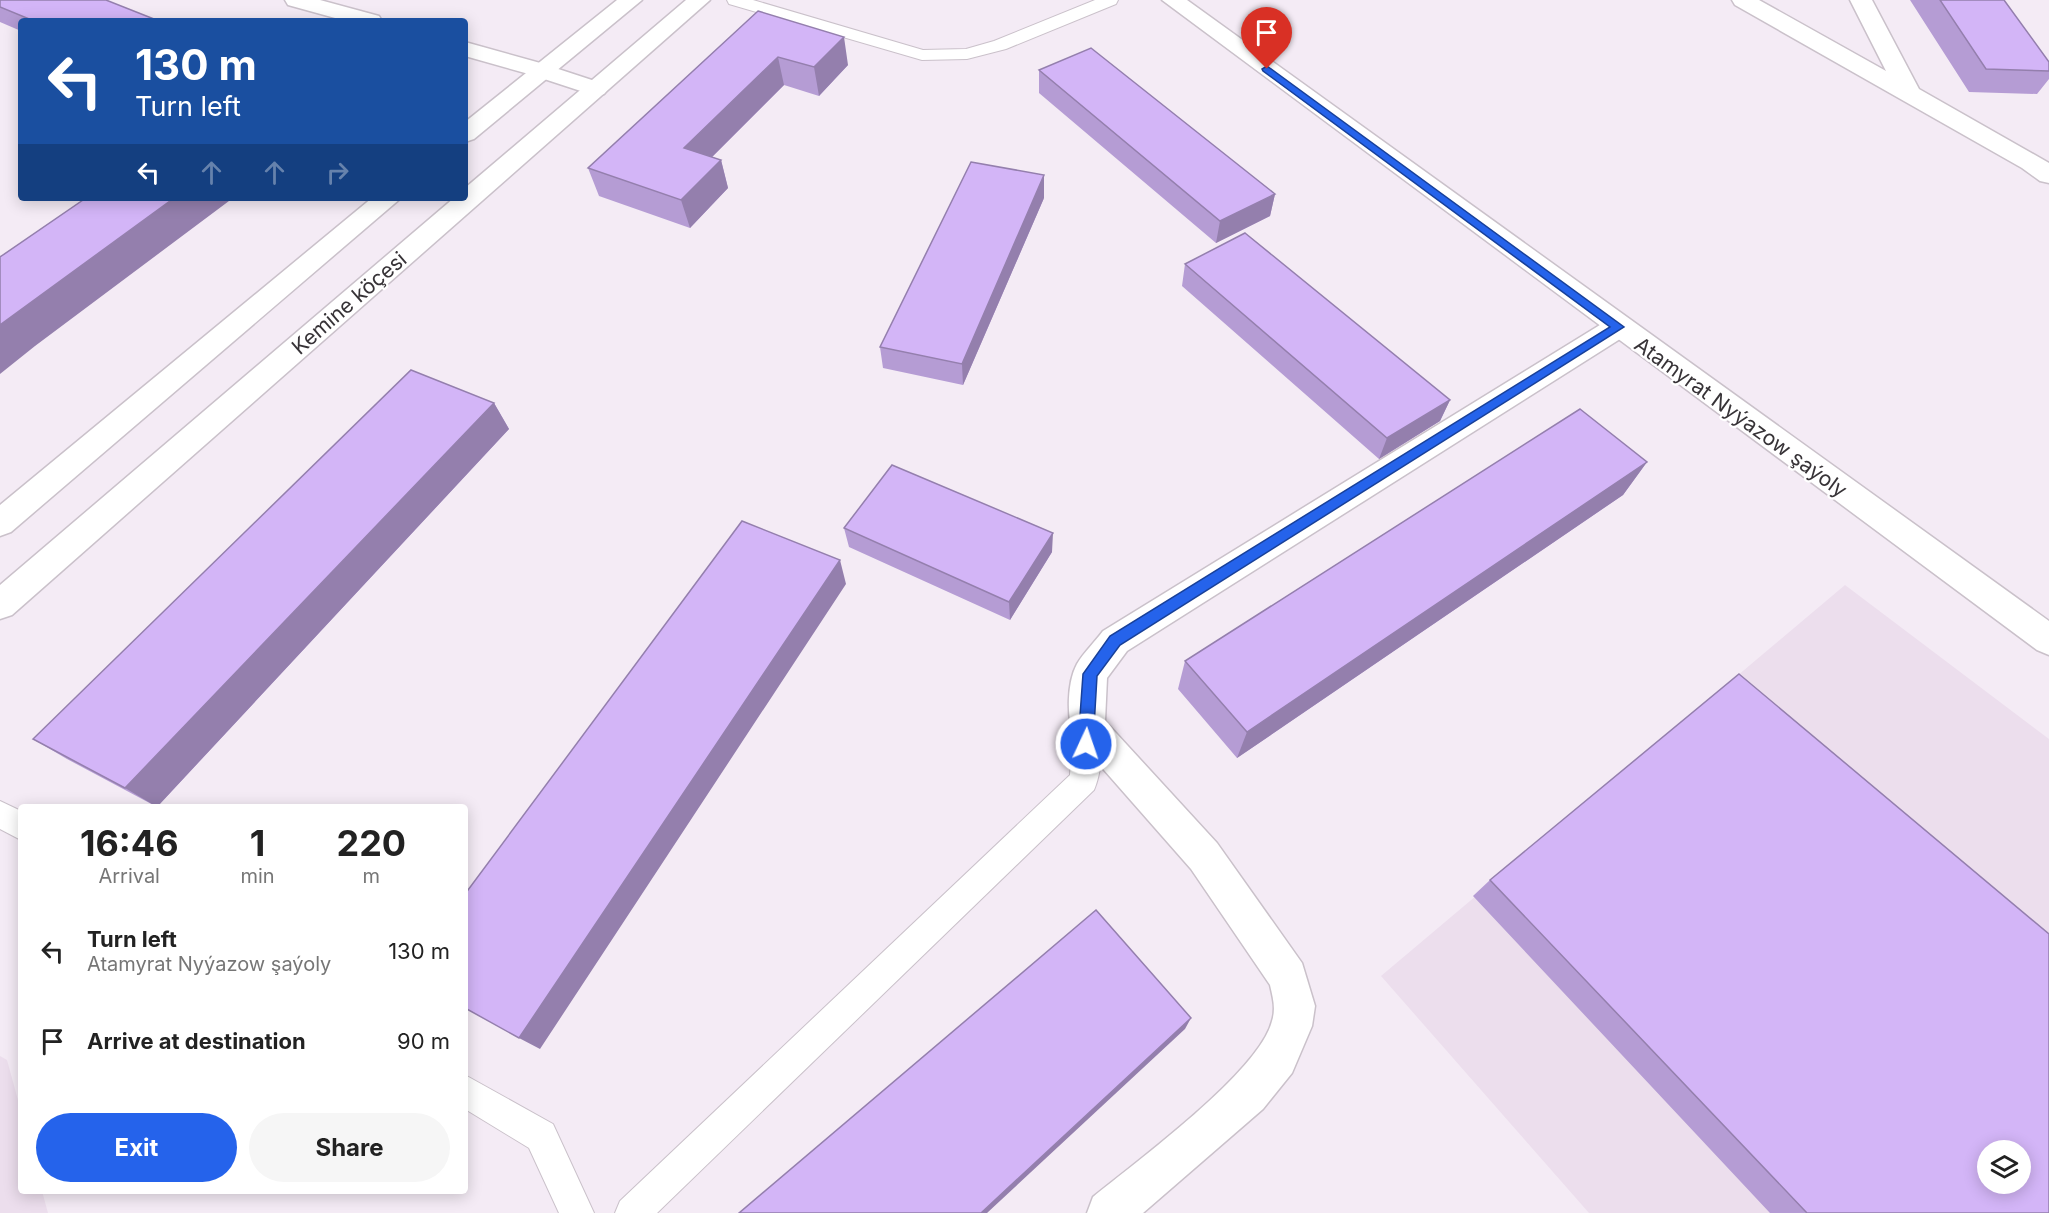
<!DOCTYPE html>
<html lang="en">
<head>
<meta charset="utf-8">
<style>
	:root { --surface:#fff; --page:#f6f6f6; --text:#222; --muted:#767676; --accent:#2563eb }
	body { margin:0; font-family:Inter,sans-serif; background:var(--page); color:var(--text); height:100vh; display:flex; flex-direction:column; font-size:22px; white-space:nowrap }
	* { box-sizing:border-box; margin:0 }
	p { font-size:20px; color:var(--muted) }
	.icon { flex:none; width:33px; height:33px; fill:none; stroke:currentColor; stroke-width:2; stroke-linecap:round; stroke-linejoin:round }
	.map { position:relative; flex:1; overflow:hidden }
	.panel { position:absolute; left:18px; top:804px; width:450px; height:390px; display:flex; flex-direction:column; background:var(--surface); border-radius:6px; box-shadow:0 3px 15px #0003 }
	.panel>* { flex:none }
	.guide { position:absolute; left:18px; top:18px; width:450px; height:183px; border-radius:6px; box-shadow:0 3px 15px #0003; background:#1a4fa0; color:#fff; overflow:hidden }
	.fabs { position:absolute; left:1977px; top:1140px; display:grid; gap:12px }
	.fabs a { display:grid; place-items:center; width:54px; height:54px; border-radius:50%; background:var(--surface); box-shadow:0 3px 15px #0003; font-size:30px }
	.pin { position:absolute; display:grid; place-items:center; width:51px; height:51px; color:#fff; margin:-62px -26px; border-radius:50% 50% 50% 0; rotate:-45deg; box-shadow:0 0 6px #0007 }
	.pin .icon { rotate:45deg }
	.me { position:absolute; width:66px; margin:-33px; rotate:3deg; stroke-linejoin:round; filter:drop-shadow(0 0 4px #0008) }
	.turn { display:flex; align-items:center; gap:21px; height:126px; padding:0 18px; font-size:27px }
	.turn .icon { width:78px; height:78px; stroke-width:2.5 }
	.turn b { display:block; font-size:42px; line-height:51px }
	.lanes { display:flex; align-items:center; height:57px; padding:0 18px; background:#0003; justify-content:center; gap:30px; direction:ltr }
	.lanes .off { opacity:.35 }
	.eta { display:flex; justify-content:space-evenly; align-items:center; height:102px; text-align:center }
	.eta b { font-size:36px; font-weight:700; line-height:42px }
	.action { display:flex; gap:12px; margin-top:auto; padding:12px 18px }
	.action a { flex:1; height:69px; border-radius:36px; background:var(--accent); color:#fff; font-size:24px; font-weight:700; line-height:69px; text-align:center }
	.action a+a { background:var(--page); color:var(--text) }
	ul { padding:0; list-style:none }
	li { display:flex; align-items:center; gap:18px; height:90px; padding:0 18px }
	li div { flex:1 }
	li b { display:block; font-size:22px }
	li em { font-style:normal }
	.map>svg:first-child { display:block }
</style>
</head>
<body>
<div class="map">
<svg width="2049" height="1213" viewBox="0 0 2049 1213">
	<rect width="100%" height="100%" fill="#f4ebf5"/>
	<path fill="#ecdeed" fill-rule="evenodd" d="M1845,585L2049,739V1213H1589L1381,976ZM1988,1150H2020V1184H1988Z
		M0,1056L7,1060L21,1111V1191H42L48,1213H0Z"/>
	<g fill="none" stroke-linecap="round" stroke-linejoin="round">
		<defs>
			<path id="lane" d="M727,0H753L923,50L966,49L994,41L1095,0H1118L1116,4L1006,49L967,59L922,60L729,4Z
				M1087,714L1097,717C1105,735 1102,772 1094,790L657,1213H615L620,1201L1070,775L1073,726L1077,717Z
				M0,801L21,811V840L0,829Z
				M465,1075L553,1124L594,1213H559L529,1148L465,1109Z"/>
			<path id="street" d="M285,0H320L379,16L382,21H346L288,5Z
				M1732,0H1759L1886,71L1850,0H1872L1919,89L2049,163V183L2040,181L2022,168L1735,5Z
				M465,42L551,66L555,71L551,76L543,78L465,56Z
				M1618,317L1628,320L1632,327L1628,334L1127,651L1107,678L1105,721L1217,843L1302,963L1315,1006L1312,1026L1292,1073L1263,1109L1143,1213H1087L1093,1197C1136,1162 1260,1071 1272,1021C1276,1009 1273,998 1270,985L1191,869L1075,737C1066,720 1067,682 1077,664C1084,652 1095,642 1103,631L1608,320Z"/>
			<path id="secondary" d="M1162,0H1187L2049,621V655L2037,650Z
				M543,64L604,84L608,89L604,94L596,96L535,76L531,71L535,66Z"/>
			<path id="primary" d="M617,0H642L474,139L465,142V122Z
				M686,0H710L12,615L0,619V585L454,198H465V188Z
				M372,198H401L11,532L0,536V505Z"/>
		</defs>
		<use href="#lane" stroke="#cac1ca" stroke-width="2"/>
		<use href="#street" stroke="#cac1ca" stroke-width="3"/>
		<use href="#secondary" stroke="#cac1ca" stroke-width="3"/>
		<use href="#primary" stroke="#cac1ca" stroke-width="3"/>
		<use href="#lane" fill="#fff" fill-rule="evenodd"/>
		<use href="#street" fill="#fff" fill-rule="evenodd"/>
		<use href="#secondary" fill="#fff" fill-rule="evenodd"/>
		<use href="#primary" fill="#fff" fill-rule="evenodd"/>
	</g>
	<path fill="#b59cd4" d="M0,0L159,21H21V31L0,22Z
		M1910,0H2004L2049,62V79L2037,94L1969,92Z
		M758,11L848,65L819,96L784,85L712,157L721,160L728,188L690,228L599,196L588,168Z
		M1039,70L1275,194L1270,216L1216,243L1039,93Z
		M1044,198L963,385L883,368L880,347Z
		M1185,264L1450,400L1440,421L1379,459L1182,286Z
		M494,403L509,429L157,807L67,759L33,739Z
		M1647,462L1623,495L1237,758L1178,689L1185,661Z
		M844,528L1052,552L1010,620L849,547Z
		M1490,880L2049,1213H1770L1473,896Z"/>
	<path fill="#947fad" d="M844,37L848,65L819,96L814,67Z
		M778,57L784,85L693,176L684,148Z
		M721,160L728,188L690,228L681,200Z
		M1044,175V198L963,385L962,364Z
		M1275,194L1270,216L1216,243L1220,221Z
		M174,198H233L35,346L0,374V325Z
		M1450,400L1440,421L1379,459L1387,438Z
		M494,403L509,429L157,807L125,788Z
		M1647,462L1623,495L1237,758L1247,732Z
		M1053,533L1052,552L1010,620L1009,602Z
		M840,560L846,584L540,1049L519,1038Z
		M1191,1018L1185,1029L987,1213H981Z"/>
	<path fill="#d3b5f7" stroke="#947fad" stroke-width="1.5" fill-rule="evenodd" d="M0,0H106L159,21H34L0,7Z
		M1940,0H2004L2049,62V71L1986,69Z
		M758,11L844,37L814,67L778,57L684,148L721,160L681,200L588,168Z
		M1091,48L1275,194L1220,221L1039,70Z
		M971,162L1044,175L962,364L880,347Z
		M86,198H174L0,325V257Z
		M1245,233L1450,400L1387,438L1185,264Z
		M411,370L494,403L125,788L33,739Z
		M1580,409L1647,462L1247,732L1185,661Z
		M892,465L1053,533L1009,602L844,528Z
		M742,521L840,560L519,1038L465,1008V894Z
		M1739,674L2049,934V1213H1807L1490,880ZM1988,1150H2020V1184H1988Z
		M1096,910L1191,1018L981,1213H739Z"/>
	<path fill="#2563eb" stroke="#184099" stroke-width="1.5" d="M1267,66L1624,327L1120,645L1097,676L1093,744L1086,751L1078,744L1083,674L1110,636L1610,327L1263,71L1262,69Z"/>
	<g text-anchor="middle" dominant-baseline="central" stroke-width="4.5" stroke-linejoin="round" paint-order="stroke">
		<g font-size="21" fill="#373337" stroke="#fff">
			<text transform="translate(349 303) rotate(-41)">Kemine köçesi</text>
			<text transform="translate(1741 417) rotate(36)">Atamyrat Nyýazow şaýoly</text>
		</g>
	</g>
</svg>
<div class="fabs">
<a><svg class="icon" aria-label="layers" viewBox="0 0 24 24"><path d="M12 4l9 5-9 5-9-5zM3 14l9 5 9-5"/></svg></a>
</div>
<div class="pin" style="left:1267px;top:69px;background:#d93025"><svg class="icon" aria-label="arrive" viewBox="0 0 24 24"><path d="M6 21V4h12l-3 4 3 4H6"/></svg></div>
<svg class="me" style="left:1086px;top:744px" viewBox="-20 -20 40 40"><circle r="17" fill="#2563eb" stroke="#fff" stroke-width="3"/><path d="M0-11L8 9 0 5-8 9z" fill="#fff"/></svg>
<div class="guide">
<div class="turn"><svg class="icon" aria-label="left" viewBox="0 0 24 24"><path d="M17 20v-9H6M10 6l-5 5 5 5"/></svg><div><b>130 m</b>Turn left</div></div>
<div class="lanes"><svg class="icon" aria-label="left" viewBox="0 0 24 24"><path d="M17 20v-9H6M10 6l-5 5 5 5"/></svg><svg class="icon off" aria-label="ahead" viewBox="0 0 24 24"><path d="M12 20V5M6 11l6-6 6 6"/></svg><svg class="icon off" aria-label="ahead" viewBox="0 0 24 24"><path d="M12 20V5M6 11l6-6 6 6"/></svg><svg class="icon off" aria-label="right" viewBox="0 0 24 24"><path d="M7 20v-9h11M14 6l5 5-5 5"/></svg></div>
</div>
<section class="panel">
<div class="eta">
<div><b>16:46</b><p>Arrival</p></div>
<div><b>1</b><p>min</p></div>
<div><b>220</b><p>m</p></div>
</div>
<ul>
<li><svg class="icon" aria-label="left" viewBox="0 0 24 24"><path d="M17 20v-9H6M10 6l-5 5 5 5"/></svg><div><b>Turn left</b><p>Atamyrat Nyýazow şaýoly</p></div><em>130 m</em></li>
<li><svg class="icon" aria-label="arrive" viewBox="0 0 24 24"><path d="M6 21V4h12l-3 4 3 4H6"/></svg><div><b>Arrive at destination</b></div><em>90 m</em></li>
</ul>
<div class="action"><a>Exit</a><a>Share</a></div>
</section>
</div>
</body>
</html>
